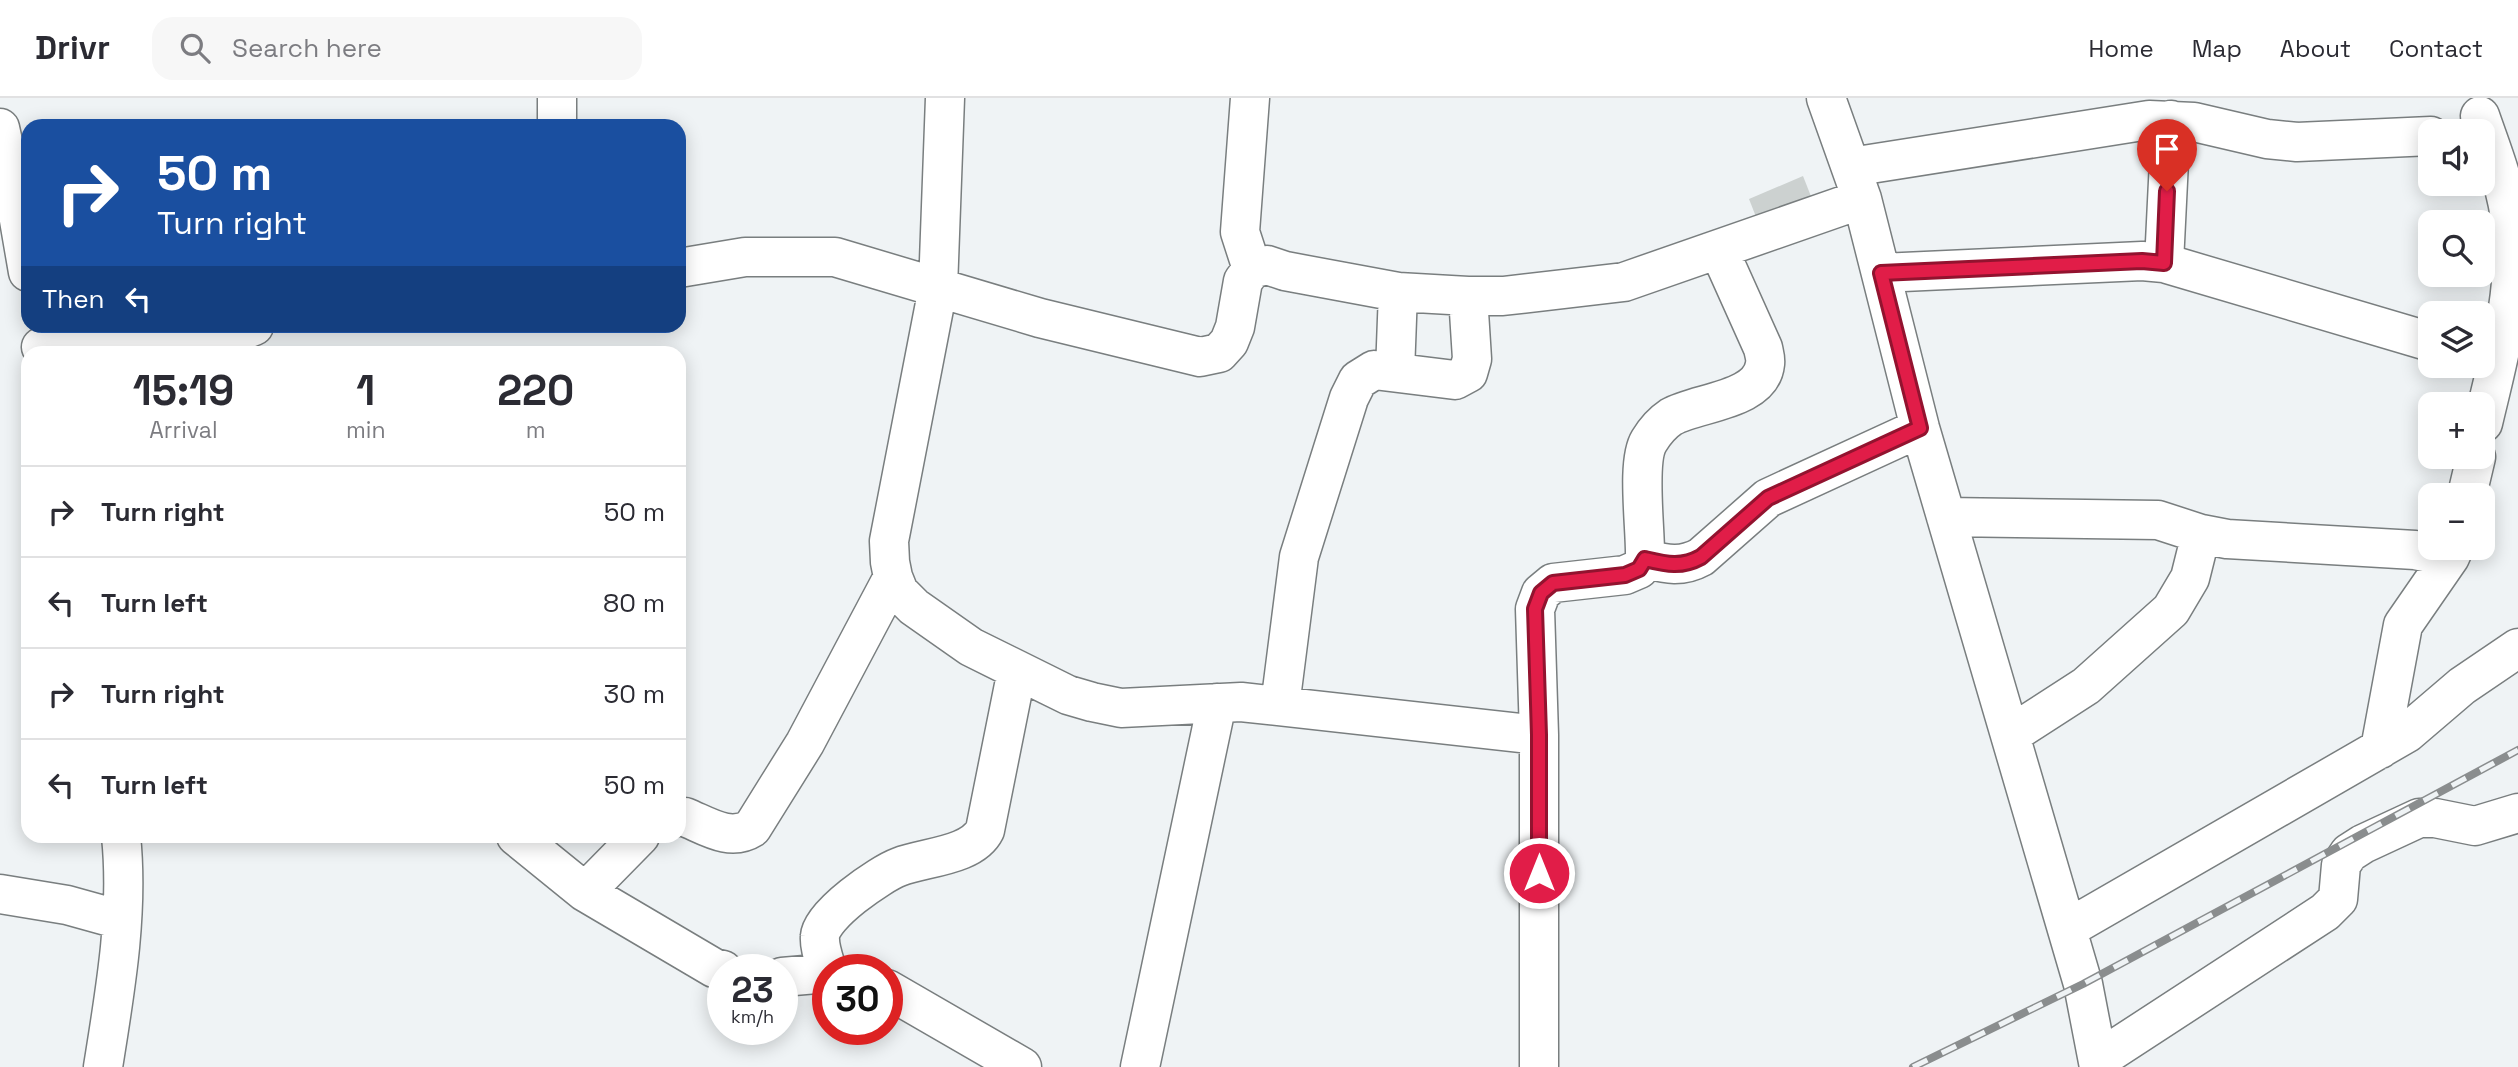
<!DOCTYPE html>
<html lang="en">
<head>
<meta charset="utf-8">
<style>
	:root { --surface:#fff; --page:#f7f7f7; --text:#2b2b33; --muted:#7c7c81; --line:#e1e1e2 }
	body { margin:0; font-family:"Space Grotesk",sans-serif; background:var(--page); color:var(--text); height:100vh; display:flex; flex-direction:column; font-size:26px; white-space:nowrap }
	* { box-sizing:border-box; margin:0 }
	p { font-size:23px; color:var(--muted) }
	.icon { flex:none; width:38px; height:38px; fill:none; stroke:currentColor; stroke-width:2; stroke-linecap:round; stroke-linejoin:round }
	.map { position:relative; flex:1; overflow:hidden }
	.panel { position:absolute; left:21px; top:248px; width:665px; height:497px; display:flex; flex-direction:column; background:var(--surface); border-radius:21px; box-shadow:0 4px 18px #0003 }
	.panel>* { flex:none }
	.banner { position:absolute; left:21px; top:21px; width:665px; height:214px; border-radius:21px; box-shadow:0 4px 18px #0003; background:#1a4fa0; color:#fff; overflow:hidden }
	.controls { position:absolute; left:2418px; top:21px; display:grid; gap:14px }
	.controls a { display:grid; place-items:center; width:77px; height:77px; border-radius:14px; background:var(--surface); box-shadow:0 4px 18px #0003; font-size:35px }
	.speed { position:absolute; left:707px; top:856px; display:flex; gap:14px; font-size:35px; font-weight:700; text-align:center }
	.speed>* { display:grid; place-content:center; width:91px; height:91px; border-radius:50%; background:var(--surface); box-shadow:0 4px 18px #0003; line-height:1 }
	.speed small { font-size:18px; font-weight:400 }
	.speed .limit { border:10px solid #d22; background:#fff; color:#111 }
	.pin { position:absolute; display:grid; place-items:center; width:60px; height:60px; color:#fff; margin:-72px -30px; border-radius:50% 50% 50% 0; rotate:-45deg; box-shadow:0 0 7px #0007 }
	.pin .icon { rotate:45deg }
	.me { position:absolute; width:77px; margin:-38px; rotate:0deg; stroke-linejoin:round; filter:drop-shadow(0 0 5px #0008) }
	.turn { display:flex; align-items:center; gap:24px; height:147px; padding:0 21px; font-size:32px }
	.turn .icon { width:91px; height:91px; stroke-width:2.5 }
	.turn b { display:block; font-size:49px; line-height:60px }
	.then { display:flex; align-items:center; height:66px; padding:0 21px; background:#0003; gap:14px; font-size:26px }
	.eta { display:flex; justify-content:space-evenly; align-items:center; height:119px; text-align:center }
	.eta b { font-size:42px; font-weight:700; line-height:49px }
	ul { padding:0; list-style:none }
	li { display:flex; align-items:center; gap:21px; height:91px; padding:0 21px; border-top:2px solid var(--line) }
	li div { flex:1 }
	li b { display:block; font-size:26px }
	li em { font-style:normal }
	header { display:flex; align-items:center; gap:42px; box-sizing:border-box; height:98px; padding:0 35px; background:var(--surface); border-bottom:2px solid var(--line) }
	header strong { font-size:33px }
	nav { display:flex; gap:38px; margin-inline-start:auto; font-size:24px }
	.search { width:490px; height:63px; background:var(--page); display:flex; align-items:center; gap:18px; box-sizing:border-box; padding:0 24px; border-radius:21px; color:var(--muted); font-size:26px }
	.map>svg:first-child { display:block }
</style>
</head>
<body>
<header>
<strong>Drivr</strong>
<div class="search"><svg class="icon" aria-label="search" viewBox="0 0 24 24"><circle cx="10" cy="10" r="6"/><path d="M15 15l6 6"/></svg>Search here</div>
<nav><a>Home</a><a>Map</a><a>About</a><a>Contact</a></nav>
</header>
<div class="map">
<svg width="2518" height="969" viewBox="0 0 2518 969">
	<rect width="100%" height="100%" fill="#eff3f5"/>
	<path fill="#ccd1d0" d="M1803,78L1814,106L1760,129L1749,101Z"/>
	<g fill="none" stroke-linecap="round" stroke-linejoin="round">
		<defs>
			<path id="street" d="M945,0L938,190L889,443L890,464L893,479L899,494L914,509L971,549L1068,597L1092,604L1121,610L1241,604L1539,637
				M1250,0L1240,134L1252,171
				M1826,0L1862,101L1920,330L2083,886L2099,969
				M2480,18C2492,53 2507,89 2511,127C2518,193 2498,261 2483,325
				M557,28V0
				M0,30L14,93L28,174
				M1851,69L2149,22L2194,24L2267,41L2297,44L2431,38
				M2164,165L2171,22
				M679,170L745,159H835L1040,220L1200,259L1219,255L1229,244L1235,229L1243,183L1252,171L1267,167L1285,173L1398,194L1468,198H1503L1624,184L1862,101
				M1881,175L2142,163L2164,165L2431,244
				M41,249L197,244L218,242L254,228
				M1395,274L1398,194
				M2467,397L2476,359
				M1946,419L2158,422L2201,436L2227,441L2415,452L2450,459
				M1645,461C1666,466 1681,470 1701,459L1768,400L1920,330
				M1280,608L1299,459L1349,300L1358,282L1374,272L1455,282L1468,275L1472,261L1468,198
				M2010,637L2086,588L2171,512L2190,480L2201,436
				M2380,651L2403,527L2450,459L2454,450
				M679,719H685C707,728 730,744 752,730L805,645L893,479
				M516,738L585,794L714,870L723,872
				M585,794L640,738
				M0,796L67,807L121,822
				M2067,831L2407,635L2462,588L2518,550
				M782,879L828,875C825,864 819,850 820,838C821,817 880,776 899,769C925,759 972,758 985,732L1017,572
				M887,891L1022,969
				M2098,962L2325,814L2338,801L2341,767L2349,755L2363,746L2419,720H2435L2475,728L2518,715
				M103,969C115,894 129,815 121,738
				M1140,969L1217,605
				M1539,969V637L1535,511L1541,495L1553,485L1625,477L1639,471L1645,461C1646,432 1636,364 1649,343C1655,333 1662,325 1671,319C1697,304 1761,303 1765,266C1766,261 1764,255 1763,250L1719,152"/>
		</defs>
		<use href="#street" stroke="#797e7f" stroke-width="41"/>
		<use href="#street" stroke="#fff" stroke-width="38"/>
		<defs>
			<path id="rail" d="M1913,969L2083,886L2518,652"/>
		</defs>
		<use href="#rail" stroke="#8a8d8e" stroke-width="8"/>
		<use href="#rail" stroke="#eff3f5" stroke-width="5" stroke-dasharray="16" stroke-linecap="butt"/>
	</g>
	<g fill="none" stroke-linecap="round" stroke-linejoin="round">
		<defs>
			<path id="route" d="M1539,775V637L1535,511L1541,495L1553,485L1625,477L1639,471L1645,461C1666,466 1681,470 1701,459L1768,400L1920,330L1881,175L2142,163L2164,165L2167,93"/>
		</defs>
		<use href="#route" stroke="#92132f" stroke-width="18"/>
		<use href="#route" stroke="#e11d48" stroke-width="12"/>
	</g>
</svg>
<div class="controls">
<a><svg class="icon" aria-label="sound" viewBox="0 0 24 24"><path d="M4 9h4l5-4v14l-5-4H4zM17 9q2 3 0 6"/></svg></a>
<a><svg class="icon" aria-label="search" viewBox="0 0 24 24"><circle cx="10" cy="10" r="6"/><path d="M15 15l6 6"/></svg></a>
<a><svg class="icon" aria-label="layers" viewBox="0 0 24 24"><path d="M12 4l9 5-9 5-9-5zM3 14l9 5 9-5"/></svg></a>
<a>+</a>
<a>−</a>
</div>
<div class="speed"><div>23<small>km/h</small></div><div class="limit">30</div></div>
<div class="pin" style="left:2167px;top:93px;background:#d93025"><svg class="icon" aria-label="arrive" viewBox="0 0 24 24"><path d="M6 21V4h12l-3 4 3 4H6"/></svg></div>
<svg class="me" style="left:1539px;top:775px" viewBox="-20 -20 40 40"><circle r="17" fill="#e11d48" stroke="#fff" stroke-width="3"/><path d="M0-11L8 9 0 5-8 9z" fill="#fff"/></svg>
<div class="banner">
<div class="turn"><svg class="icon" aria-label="right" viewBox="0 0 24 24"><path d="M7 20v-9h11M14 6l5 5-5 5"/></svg><div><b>50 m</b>Turn right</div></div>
<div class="then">Then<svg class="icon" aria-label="left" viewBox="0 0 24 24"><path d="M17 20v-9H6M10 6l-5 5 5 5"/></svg></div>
</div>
<section class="panel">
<div class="eta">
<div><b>15:19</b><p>Arrival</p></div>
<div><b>1</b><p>min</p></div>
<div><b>220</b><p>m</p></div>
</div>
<ul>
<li><svg class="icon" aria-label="right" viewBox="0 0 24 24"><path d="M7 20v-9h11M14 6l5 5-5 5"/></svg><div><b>Turn right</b></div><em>50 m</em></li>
<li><svg class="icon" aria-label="left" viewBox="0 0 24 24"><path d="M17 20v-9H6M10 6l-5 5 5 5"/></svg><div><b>Turn left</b></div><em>80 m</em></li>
<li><svg class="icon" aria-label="right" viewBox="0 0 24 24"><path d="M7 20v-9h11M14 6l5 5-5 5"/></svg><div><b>Turn right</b></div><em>30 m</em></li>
<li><svg class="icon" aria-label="left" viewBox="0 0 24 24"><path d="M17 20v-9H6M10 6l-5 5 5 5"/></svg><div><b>Turn left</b></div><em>50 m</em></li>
</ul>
</section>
</div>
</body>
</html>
